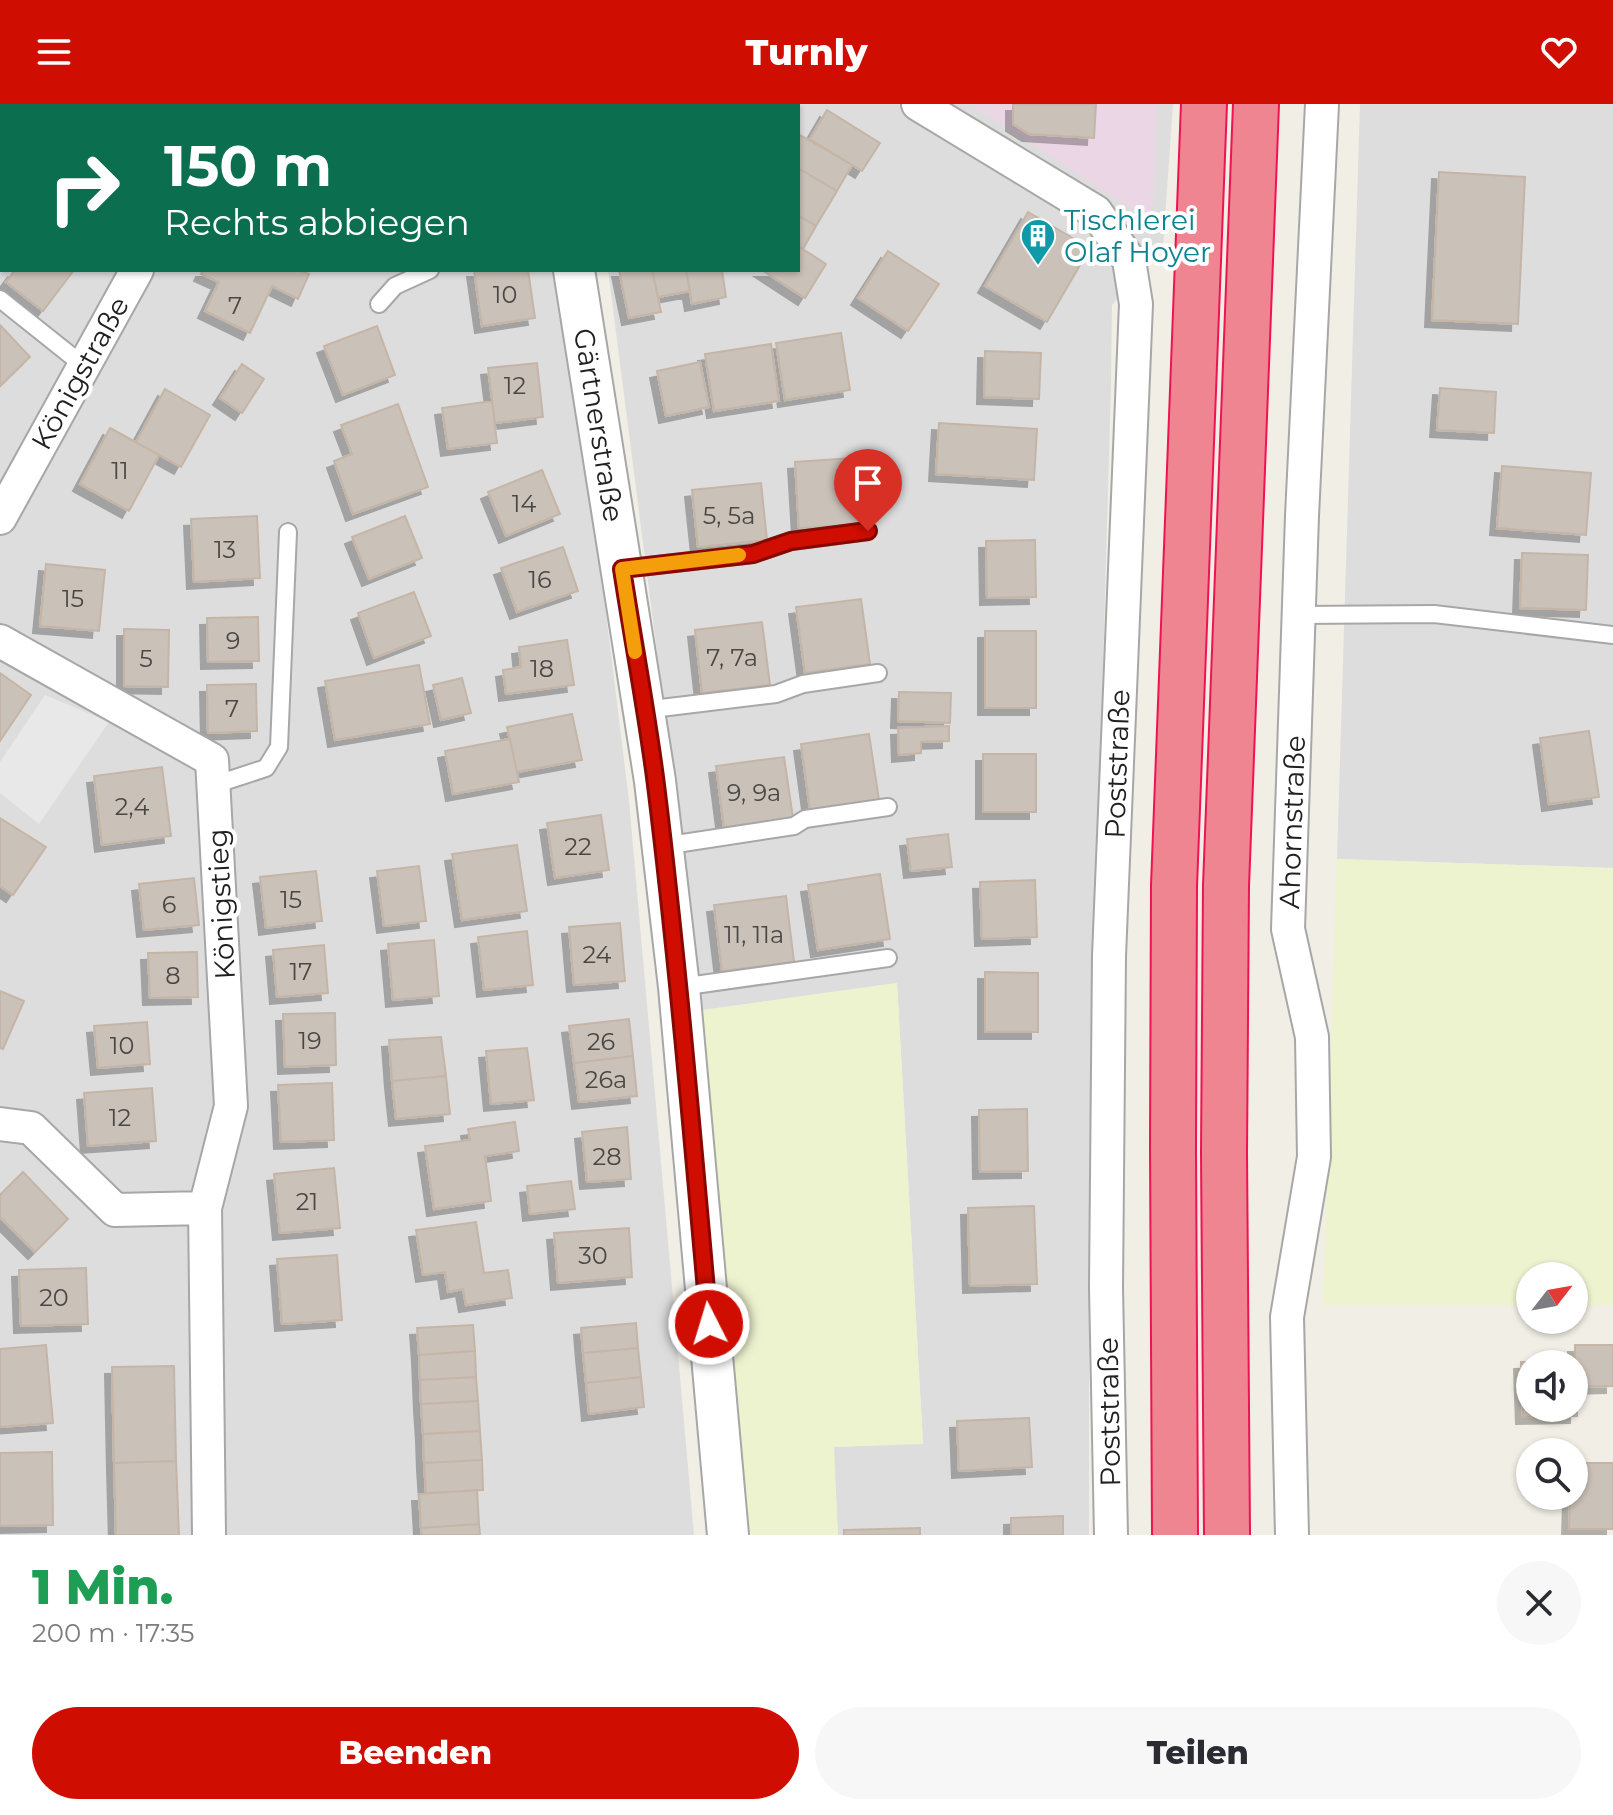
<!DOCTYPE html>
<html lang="de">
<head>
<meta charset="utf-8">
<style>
	:root { --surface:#fff; --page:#f7f7f7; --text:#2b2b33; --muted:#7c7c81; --accent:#cf0d00 }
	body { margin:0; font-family:Montserrat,sans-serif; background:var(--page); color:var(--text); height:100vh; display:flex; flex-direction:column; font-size:30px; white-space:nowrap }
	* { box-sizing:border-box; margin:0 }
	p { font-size:26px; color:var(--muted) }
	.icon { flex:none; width:44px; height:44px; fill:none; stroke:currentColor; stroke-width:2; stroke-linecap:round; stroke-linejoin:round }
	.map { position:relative; height:1431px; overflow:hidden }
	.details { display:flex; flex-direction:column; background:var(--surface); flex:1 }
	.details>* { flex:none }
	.hud { position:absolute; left:0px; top:0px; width:800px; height:168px; box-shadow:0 2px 6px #0004; background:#0b6e4f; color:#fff; overflow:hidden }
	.needle { width:52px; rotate:59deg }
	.controls { position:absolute; left:1516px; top:1158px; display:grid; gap:16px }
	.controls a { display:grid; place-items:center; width:72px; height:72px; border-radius:50%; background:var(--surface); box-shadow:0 2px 6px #0004; font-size:40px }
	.pin { position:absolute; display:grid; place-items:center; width:68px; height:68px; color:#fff; margin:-82px -34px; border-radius:50% 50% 50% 0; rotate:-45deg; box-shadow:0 0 8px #0007 }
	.pin .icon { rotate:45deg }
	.me { position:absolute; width:88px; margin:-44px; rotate:355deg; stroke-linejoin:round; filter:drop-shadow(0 0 6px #0008) }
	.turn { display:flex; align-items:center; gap:28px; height:168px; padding:0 32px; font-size:36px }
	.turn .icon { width:104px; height:104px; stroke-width:2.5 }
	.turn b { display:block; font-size:56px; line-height:68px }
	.round { display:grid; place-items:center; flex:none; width:84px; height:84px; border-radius:42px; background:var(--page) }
	.overview { display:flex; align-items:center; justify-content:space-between; height:136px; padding:0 32px }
	h1 { font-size:48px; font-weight:800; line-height:60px; color:#1e9e55 }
	.button { display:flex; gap:16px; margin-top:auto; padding:16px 32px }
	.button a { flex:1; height:92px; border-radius:48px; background:var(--accent); color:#fff; font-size:32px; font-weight:800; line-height:92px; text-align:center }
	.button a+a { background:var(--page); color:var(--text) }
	header { display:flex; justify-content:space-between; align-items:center; height:104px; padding:0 32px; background:var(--accent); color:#fff; font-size:36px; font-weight:800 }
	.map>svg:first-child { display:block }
</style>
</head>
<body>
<header><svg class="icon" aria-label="menu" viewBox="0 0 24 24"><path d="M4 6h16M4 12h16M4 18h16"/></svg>Turnly<svg class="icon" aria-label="heart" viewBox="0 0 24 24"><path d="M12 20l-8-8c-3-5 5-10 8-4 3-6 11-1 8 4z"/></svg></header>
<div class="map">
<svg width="1613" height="1431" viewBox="0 0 1613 1431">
	<defs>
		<filter id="shadow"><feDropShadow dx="-7" dy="7" stdDeviation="0" flood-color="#0004"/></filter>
	</defs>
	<rect width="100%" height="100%" fill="#f1eee5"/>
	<path fill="#dedddd" d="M0,0H544V2H2V166H564L629,697L694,1431H0Z
		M573,0H1173L1163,142L1112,201L1111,281L1089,1057V1431H838L833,1343L923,1339L897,879L703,906L608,166H798V2H573Z
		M1360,0H1613V764L1337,755Z"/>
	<path fill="#ebd6e6" d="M974,0H1157L1152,118L973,2Z"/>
	<path fill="#edf2cf" d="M1337,755L1613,764V1201H1574V1172H1530V1201H1323Z
		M897,879L923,1340L834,1343L838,1431H748L703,906Z"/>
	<path fill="#e8e8e8" d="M45,591L109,618L39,720L0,689V658Z"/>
	<path fill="#cac1b8" stroke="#c5b5a6" stroke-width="2" fill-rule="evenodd" filter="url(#shadow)" d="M279,0H329L330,2H280Z
		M1013,0H1096L1094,34L1029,30L1013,20Z
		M827,6L880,39L862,67L810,35Z
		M800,31L852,61L837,87L798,64V34Z
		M798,64L837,87L816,122L798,111Z
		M1439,68L1525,73L1518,220L1432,216Z
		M1028,108L1090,144L1047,218L985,182Z
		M798,111L816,122L803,145L798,142Z
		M798,142L826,160L805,194L762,166H798Z
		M888,147L939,180L908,227L858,194Z
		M15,166H74L43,207L6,178Z
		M203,166H300L309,170L298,195L272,182L250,229L205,207L219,178L201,170Z
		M474,166H528L535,214L482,222Z
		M619,166H652L661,208L629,214Z
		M652,166H686L690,187L658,193Z
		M686,166H722L726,193L692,200Z
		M0,221L30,253L0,282Z
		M377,222L395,271L343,291L324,242Z
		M841,229L850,286L785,296L776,239Z
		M771,240L779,297L714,307L705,250Z
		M985,247L1041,249L1039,295L984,293Z
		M700,258L709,303L666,312L657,267Z
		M537,259L543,313L495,319L488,264Z
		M242,260L264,275L242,309L220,294Z
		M1440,284L1496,288L1494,329L1437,326Z
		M165,285L210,311L181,363L136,338Z
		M492,297L497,339L448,345L442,304Z
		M398,300L428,383L353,410L334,357L352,350L341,321Z
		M939,319L1037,325L1034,376L936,370Z
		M110,324L159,351L129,407L80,380Z
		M866,353L871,420L799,424L795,358Z
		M1502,362L1591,369L1586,431L1497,424Z
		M542,366L560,410L506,432L488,388Z
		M761,379L767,436L698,443L692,386Z
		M257,412L260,474L194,478L191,415Z
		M405,412L422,454L369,475L352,433Z
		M1035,436L1036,493L987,494L986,437Z
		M563,443L578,487L517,508L501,464Z
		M1522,449L1588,451L1586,506L1520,504Z
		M46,460L105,466L99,527L40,522Z
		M414,488L431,532L374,554L358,509Z
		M861,495L870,560L805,569L796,503Z
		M258,513L259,557L208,558L207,514Z
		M762,518L770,581L702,589L695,526Z
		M124,525L169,526L168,583L124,582Z
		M985,527H1036V604H985Z
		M567,536L574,581L506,590L503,566L521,563L519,543Z
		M419,561L430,620L335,636L325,577Z
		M0,569L31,591L0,637Z
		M462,574L471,609L441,616L433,581Z
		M256,580L257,627L208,629L207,581Z
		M899,588L951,589L950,619L898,617Z
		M572,610L582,656L517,668L507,623Z
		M949,622V637L921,638V649L899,651L898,624Z
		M1589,627L1599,693L1549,700L1540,634Z
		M869,630L879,696L810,706L801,640Z
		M510,635L519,678L453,690L445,647Z
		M983,650H1036V708H983Z
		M784,653L793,714L724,724L716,662Z
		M162,663L171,732L102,741L94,672Z
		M601,711L609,766L555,774L547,719Z
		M0,714L46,743L13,791L0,782Z
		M948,730L952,763L911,767L907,735Z
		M517,741L527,807L462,816L452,750Z
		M419,762L426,817L384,822L377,767Z
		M316,767L322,817L266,824L260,773Z
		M880,770L890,835L818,846L808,781Z
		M194,774L199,821L144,826L139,780Z
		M1035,776L1037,833L982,835L980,778Z
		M786,792L794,858L722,867L714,801Z
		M620,819L625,877L574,881L569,823Z
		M527,827L533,881L484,886L478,833Z
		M434,836L439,892L393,896L388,840Z
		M324,841L328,889L277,893L273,846Z
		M197,848L198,893L150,894L148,849Z
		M985,868L1038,869V928H985Z
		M0,887L24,897L3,945L0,944Z
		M335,909L336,961L285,963L283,910Z
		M629,915L633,952L574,959L569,922Z
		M147,918L150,960L98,964L94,922Z
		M441,933L446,972L392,977L389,936Z
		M527,944L534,996L491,1000L486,947Z
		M633,952L637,992L579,998L574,959Z
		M446,972L450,1010L396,1015L392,977Z
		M332,979L334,1036L281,1038L278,981Z
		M152,984L156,1037L88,1042L84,989Z
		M1027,1005L1028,1067L980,1068L979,1006Z
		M515,1018L519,1047L485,1052L491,1097L434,1105L425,1042L470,1036L468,1025Z
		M627,1023L631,1075L587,1078L582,1028Z
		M334,1064L340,1124L280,1129L274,1070Z
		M23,1068L68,1115L35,1148L0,1113V1091Z
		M571,1077L575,1105L530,1110L527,1082Z
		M1034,1102L1037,1180L970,1182L968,1104Z
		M476,1118L484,1169L508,1166L512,1194L466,1201L463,1185L448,1188L445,1168L423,1171L416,1126Z
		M629,1124L632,1173L558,1179L554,1129Z
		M337,1151L342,1216L282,1220L277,1155Z
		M86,1164L88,1220L21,1222L19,1166Z
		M636,1219L638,1244L583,1249L581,1224Z
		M473,1221L475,1247L419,1251L417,1224Z
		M46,1241L53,1319L0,1323V1245Z
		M1575,1241H1613V1282L1577,1283V1312L1523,1313L1521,1258L1575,1257ZM1530,1260H1574V1304H1530Z
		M638,1244L641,1273L586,1279L583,1249Z
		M475,1247L476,1273L420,1276L419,1251Z
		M174,1262L176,1357L114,1359L112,1263Z
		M476,1273L478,1297L421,1300L420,1276Z
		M641,1273L644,1303L589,1310L586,1279Z
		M478,1297L480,1327L423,1330L421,1300Z
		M1029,1314L1032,1363L959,1367L957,1317Z
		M480,1327L482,1356L424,1359L423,1330Z
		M52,1348L53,1421L0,1422V1349Z
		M482,1356L483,1386L426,1389L424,1359Z
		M176,1357L179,1431H116L114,1359Z
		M1574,1359H1613V1425H1569L1570,1392H1574Z
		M477,1386L479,1420L421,1424L419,1390Z
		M1063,1412V1431H1011V1414Z
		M479,1420L480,1431H422L421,1424Z
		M920,1424V1431H844V1426Z"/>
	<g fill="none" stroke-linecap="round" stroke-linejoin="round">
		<defs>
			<path id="service" d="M0,140L2,138
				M0,195L84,262
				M379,200L395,182L430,166
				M622,465L753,450L791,437L868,427
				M1299,511L1434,510L1613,531
				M644,606L776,590L803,580L878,569
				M214,681L266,664L279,643L288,428
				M663,742L794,722L805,715L888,703
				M680,883L888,854"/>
			<path id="minor" d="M918,0L1096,108L1129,156L1136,200L1109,852L1106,1184L1111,1431
				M228,2L229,0
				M0,414L137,166
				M0,537L212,656L231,1002L205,1104
				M0,1020L31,1024L115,1106L205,1104L209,1431
				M1292,1431L1287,1213L1314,1053L1312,933L1288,825L1302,412L1322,0"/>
			<path id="tertiary" d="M548,0V2
				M574,166L655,677L679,883L728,1431"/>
			<path id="motorway" d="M1175,1431L1173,1042L1174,782L1204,0
				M1227,1431L1224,1049L1226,782L1256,0"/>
		</defs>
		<use href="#service" stroke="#a7a7a7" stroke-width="20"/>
		<use href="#minor" stroke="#a7a7a7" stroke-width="36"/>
		<use href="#tertiary" stroke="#a7a7a7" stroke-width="44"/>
		<use href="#motorway" stroke="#ed1451" stroke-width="48"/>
		<use href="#service" stroke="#fff" stroke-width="16"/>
		<use href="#minor" stroke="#fff" stroke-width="32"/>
		<use href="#tertiary" stroke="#fff" stroke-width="40"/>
		<use href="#motorway" stroke="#f08592" stroke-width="44"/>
	</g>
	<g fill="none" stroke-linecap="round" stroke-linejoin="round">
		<defs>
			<path id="route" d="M709,1220C693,1040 678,860 656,681C647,609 633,537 622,465L753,450L791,437L868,427"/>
		</defs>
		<use href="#route" stroke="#870800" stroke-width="20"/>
		<use href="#route" stroke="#cf0d00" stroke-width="14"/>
		<path stroke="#f59e0b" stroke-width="14" d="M635,548L622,465L739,451"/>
	</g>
	<defs>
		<symbol id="building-pin" viewBox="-11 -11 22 30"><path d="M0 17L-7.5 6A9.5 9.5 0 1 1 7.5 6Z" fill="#0f9aa8" stroke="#fff"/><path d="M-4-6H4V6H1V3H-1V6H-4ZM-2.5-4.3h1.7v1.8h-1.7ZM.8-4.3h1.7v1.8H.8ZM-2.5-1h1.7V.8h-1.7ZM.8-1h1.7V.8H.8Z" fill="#fff"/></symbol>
	</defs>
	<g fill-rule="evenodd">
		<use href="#building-pin" x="1018" y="112" width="40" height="54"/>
	</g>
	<g text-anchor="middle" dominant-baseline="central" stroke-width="8" stroke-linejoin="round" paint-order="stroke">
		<g font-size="24" fill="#4a4846">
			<text x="505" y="190">10</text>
			<text x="235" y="201">7</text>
			<text x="515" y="281">12</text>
			<text x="120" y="366">11</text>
			<text x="524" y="399">14</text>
			<text x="729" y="411">5, 5a</text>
			<text x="225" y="445">13</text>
			<text x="540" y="475">16</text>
			<text x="73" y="494">15</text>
			<text x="233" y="536">9</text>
			<text x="732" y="553">7, 7a</text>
			<text x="146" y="554">5</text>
			<text x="542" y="564">18</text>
			<text x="232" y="604">7</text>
			<text x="754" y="688">9, 9a</text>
			<text x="132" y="702">2,4</text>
			<text x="578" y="742">22</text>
			<text x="291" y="795">15</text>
			<text x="169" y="800">6</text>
			<text x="754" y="830">11, 11a</text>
			<text x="597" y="850">24</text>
			<text x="301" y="867">17</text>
			<text x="173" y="871">8</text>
			<text x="310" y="936">19</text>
			<text x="601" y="937">26</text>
			<text x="122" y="941">10</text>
			<text x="606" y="975">26a</text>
			<text x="120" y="1013">12</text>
			<text x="607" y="1052">28</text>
			<text x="307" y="1097">21</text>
			<text x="593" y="1151">30</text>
			<text x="54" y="1193">20</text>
		</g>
		<g font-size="28" fill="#0d838f" stroke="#fff" text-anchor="start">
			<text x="1064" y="116">Tischlerei<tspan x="1064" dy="32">Olaf Hoyer</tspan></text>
		</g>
		<g font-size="28" fill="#202020" stroke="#fff">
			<text transform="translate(80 269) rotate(-61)">Königstraße</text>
			<text transform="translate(599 321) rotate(81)">Gärtnerstraße</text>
			<text transform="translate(1117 660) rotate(-88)">Poststraße</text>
			<text transform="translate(1292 718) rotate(-88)">Ahornstraße</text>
			<text transform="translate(221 800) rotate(-93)">Königstieg</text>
			<text transform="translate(1109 1308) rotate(-91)">Poststraße</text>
		</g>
	</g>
</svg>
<div class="controls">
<a><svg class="needle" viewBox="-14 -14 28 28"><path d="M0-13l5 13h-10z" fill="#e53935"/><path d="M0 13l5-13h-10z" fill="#7c7c81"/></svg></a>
<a><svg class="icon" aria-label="sound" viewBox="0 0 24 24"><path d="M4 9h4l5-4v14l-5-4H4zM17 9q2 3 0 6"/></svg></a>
<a><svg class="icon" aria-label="search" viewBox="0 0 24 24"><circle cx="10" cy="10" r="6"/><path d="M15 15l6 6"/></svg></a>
</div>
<div class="pin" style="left:868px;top:427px;background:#d93025"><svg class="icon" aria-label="arrive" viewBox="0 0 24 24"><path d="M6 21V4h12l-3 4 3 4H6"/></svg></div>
<svg class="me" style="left:709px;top:1220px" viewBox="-20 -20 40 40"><circle r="17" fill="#cf0d00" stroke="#fff" stroke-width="3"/><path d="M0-11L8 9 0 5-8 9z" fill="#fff"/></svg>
<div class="hud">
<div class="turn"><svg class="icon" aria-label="right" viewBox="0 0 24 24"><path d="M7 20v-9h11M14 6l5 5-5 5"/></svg><div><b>150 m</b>Rechts abbiegen</div></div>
</div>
</div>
<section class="details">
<div class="overview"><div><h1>1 Min.</h1><p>200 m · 17:35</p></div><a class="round"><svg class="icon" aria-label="close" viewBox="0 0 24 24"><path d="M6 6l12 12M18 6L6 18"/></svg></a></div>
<div class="button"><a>Beenden</a><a>Teilen</a></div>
</section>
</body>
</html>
